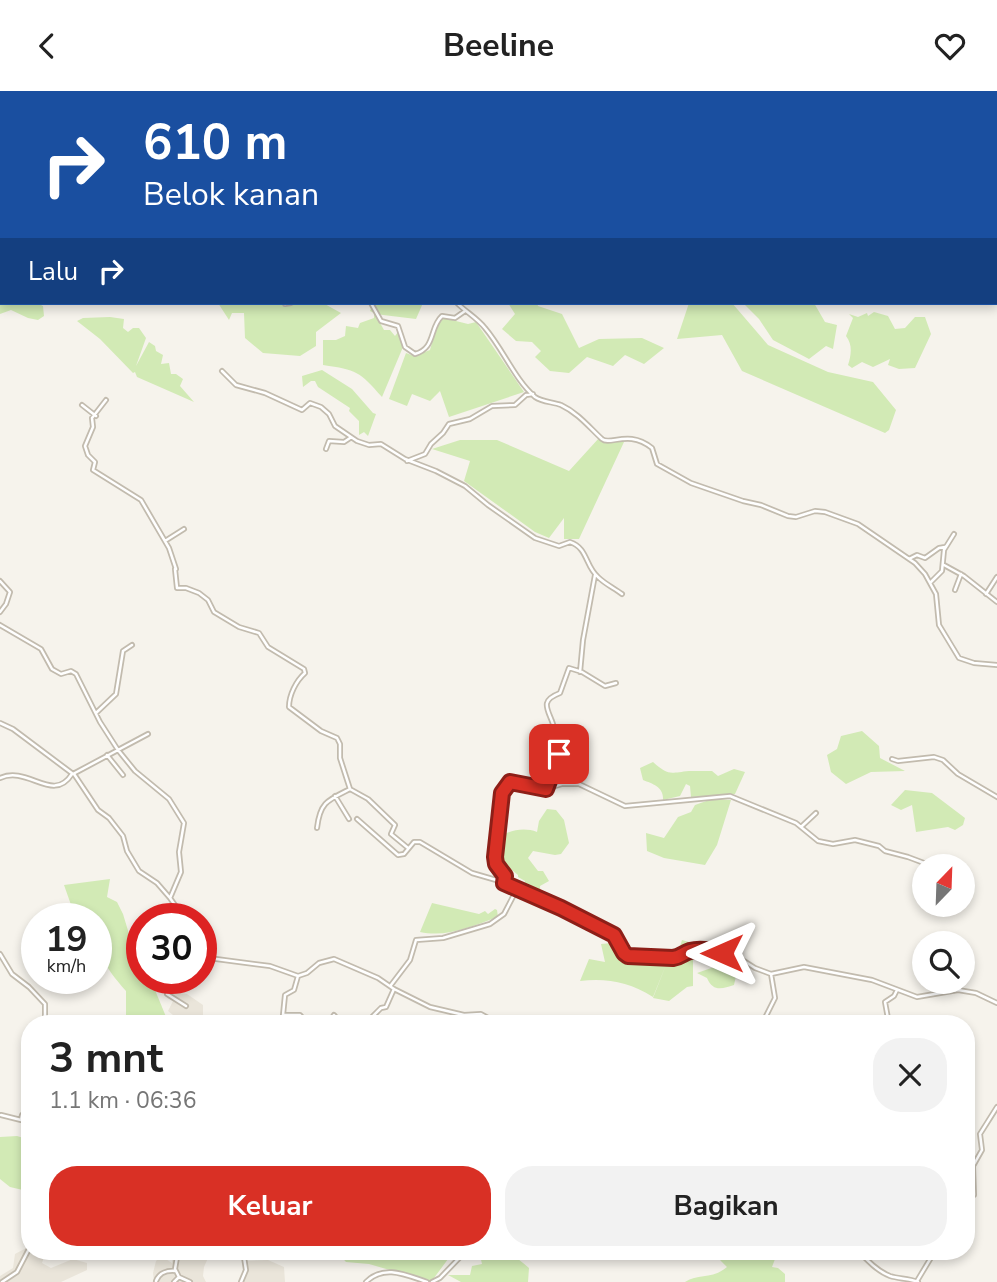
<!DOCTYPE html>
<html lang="id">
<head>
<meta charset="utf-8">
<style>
	:root { --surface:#fff; --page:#f2f2f2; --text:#222; --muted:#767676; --accent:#d93025 }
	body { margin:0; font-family:"Nunito Sans",sans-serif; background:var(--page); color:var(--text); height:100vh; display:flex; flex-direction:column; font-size:26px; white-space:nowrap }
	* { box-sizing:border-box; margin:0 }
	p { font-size:23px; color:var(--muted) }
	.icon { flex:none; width:38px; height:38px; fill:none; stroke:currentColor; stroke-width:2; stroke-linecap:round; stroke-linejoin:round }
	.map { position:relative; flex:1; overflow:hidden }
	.sheet { position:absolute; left:21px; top:924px; width:954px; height:245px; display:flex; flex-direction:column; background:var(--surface); border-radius:28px; box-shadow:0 4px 10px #0003 }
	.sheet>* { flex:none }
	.hud { position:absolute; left:0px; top:0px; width:998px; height:214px; box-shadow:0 4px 10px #0003; background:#1a4fa0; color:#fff; overflow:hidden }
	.needle { width:46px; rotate:23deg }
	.fabs { position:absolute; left:912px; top:763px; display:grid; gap:14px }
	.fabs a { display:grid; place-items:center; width:63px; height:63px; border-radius:50%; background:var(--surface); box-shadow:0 4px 10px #0003; font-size:35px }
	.speed { position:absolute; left:21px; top:812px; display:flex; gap:14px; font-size:35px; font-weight:700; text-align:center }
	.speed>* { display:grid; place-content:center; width:91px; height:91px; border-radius:50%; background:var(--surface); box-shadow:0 4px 10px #0003; line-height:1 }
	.speed small { font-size:18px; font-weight:400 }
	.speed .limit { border:10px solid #d22; background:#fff; color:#111 }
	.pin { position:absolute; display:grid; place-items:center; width:60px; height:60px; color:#fff; margin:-30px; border-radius:14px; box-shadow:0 4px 10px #0006 }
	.me { position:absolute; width:77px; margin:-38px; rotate:270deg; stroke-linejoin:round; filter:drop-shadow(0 0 5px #0008) }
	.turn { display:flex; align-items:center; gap:24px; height:147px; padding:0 28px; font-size:32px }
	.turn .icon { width:91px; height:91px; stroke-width:2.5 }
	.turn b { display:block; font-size:49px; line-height:60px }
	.then { display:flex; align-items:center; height:66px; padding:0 28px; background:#0003; gap:14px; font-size:26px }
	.round { display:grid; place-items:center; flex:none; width:74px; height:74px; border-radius:28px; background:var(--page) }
	.headline { display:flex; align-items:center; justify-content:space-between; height:119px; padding:0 28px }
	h1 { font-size:42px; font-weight:700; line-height:52px }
	.cta { display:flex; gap:14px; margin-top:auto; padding:14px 28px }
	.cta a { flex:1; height:80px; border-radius:28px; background:var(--accent); color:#fff; font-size:28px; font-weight:700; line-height:80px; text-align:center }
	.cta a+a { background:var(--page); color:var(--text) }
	header { display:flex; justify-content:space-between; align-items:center; height:91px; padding:0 28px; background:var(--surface); font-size:32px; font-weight:700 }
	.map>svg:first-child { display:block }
</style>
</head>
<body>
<header><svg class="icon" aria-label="back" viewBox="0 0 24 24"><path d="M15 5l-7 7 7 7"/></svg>Beeline<svg class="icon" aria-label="heart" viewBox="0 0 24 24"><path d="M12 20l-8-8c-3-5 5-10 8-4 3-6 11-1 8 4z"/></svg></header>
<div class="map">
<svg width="997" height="1191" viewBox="0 0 997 1191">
	<rect width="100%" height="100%" fill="#f6f3ec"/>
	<path fill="#eae5da" d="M172,901L187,903L203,914V933H177L178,928L168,920L173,910L167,907Z
		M30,1155V1160H46L42,1172L51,1177L73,1168L87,1172V1179L61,1191H0V1185L13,1177L15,1163Z
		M173,1160H219L208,1167L204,1176L203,1185L206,1191H154L153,1182L156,1170L161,1165L172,1172Z
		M268,1169L284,1176L285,1191H238L243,1182L244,1170Z"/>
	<path fill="#d2eab5" d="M0,205L2,212H22L25,214C31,210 37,212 43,215L44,225L38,229L28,227L11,219L0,223Z
		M218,212H323L341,222L316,241V255L300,265L263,262L245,247L244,222H232L229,229Z
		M373,212H423L416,228L375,223L384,239H390L395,245L398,241L403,256L382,306C359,280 357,279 323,274V249H336L345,245L346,235L358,237L360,232L374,227V222L370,220Z
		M508,212H537L538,215L562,223L579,257L599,248L642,247L664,257L644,273L625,264L613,275L587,266L569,282L550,280L535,266L541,260L532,251L516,250L502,238L515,223Z
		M689,212H732L768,254L828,281L873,291L896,319L889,339L885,342L742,280L722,244L677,248Z
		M743,212H814L825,231L837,234L833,258L826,255L809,268L773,249L759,228Z
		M874,221L888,225L895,238L905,237L915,226H925L931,243L915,277L899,278L888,274L890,268L873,276L862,271L852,277L848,274C851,264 853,254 846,245L853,227L849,223L858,226L867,222L868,225Z
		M110,226L124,228L123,237L128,241L133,237H139L146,247L136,275L149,251L155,255L156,260L163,264L161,273L169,272L171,283H176L183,288L180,295L194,311L137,286L135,281L133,282L100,248L77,230L83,227Z
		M444,227L468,233L476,231L524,301L449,326L440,300L430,310L412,303L407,315L389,308L406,262L414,265L430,259L437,233Z
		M322,279L352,298L373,322L376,323L368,345L364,341L359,344V330L349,320L350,317L318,296L315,290H311L303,296L302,285Z
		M599,347L624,351L579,448H564V427L549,447L535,441L464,390L470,370L432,358L460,349H497L569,380Z
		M862,640L879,655L880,667L905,680L871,681L846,693L831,681L827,664L837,658L841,645Z
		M653,671C669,685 669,682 689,680C697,680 705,680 712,680L718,685L734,678L745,681L735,703L691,706L690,695L686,693L680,705L663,709C664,696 653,693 643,689L640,677Z
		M905,699L932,702L965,727L963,734L955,739L948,736L916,741L912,714L901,719L891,714Z
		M712,708L731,709L717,754L705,774L664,767L647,760L646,742L664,747L678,726L691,721L695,714Z
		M547,718L556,719L564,729L569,752L561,763L555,764L533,760L528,767L538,780H543L549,790L540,795L541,807L522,799L525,790L518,786V784L496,766L497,748C508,739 524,736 537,741L539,730Z
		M110,788L107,806L117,811L123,823L136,866L142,869V887H155V899L169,933H130L126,930V900C104,875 96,862 96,828H76L64,794Z
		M432,812L479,823L485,820L488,823L495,818L497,819L498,826C472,835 447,847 420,841Z
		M682,849L689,851L682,862L693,865V895L687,896L669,910L653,907L666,874L653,906C629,891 607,887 580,890L589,868L605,871L601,853L612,852L665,868L667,873L671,865H677Z
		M717,875L736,885L734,894C722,898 713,901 707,887L697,882Z
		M17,1045L30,1049V1113H27V1100L10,1096L0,1088V1046Z
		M336,1160H454L431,1191L369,1173L346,1171Z
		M479,1160C507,1160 508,1159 529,1177L528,1191H461L448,1184H470L472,1175L482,1173Z
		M712,1160H778L772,1176L778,1177L785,1183V1191H685C698,1182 712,1189 727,1176L718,1167L710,1166L709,1162Z"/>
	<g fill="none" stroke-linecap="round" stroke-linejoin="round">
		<defs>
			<path id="street" d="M261,0V2
				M271,0L273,2
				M88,2L89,0
				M996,90L997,91
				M371,212L381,230L398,235L405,256L415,263C436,257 429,237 442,225L455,227L465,220
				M457,212C466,221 477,227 485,237C503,258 515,289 535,306C542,311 553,311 561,314C578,322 589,336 602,348C610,355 629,338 652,357L657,373L691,392L743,410L761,414L788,425L796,426L815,420L825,421L858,433L915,472L925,483L936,503L939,534L959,567L974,572L997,574
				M285,213L291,212
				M222,280L236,294L265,302L302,319L310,312L321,316L329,323L335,335L357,350L369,354L381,353L405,368L436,380L465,395L488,414L535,447L559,455L570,451C588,457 585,475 598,486C605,493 614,497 622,503
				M106,309L92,327L93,336L85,355L88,364L95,371L93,379L141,409L169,457L176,478
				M82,314L96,325
				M326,358L329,350L344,351L350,347
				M407,370L425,363L431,353L443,342L449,333L470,328L492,315L515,314L526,304L533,303
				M165,450L184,438
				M909,468L917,464L925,467L939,457L945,456
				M944,474L964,485L997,511
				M175,478L177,497H186L199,502L208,509L214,521L239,536L259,542L268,556L304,578L305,582C296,590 289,604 289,616L321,640L337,647L340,653V667L350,698L368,708L395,734L391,743L408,757
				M0,490L10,501L6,513L0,521
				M931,491L942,480L944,459L954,443
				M955,499L961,483
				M986,503L997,486
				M0,534L41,558L52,578L61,583L71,580L76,583L100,631L118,659L148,643
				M580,581L583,549L595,484
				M96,622L116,603L123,560L132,554
				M0,632L13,638L73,683L118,659L135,680L169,708L184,732L179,761L181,781L170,807L177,817L181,828
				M107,664L123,684
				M892,668L898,670L934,666L943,669L958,683L997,706
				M74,683L98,719L109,727L123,745L127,760L139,780L157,792L170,807
				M0,687C28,674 53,713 72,683
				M546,698L562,693H579L625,715L730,705L796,732L818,750L833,753L855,749L879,755L885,760L908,766L932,775
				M335,705L349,728
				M357,728L398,764L404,763L414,751H420L472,782L503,791L561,817L614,844L623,862L628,865L680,866L692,860L710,859L733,863L755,877L771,883L804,876L872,889L917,906L958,899L976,902L997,912
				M801,736L816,722
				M317,737C320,711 328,709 350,698
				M962,785L963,786
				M504,792L505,784L496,773L495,766L502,702L510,691L546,698C551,687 561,672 559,660C558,654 553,650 553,644C552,640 554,637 553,633C548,618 539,610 560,602L569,577L582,581L605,595L616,592
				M0,863L12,883L29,896L45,913V926L42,933
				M201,866L270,875L298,885L307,882L319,872L334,868L378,887L394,898L430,916L464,924L481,923L499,933
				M298,885L294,899L285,904L283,924H300L308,933
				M175,887L167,903L186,915
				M391,894L410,869L416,849L443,847L490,833L504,823L517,798
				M277,933L283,925
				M328,933L334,924L340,931L346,933
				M365,933L381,917L386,916L394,898
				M762,933L775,907L771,883
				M889,933L885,911L894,905L897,899
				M29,984L30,982
				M1,1024L21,1029L22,1024H25L30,1029
				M966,1109L974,1104L973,1075L982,1059L980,1043L997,1016
				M178,1160L175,1178L179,1186
				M859,1160C866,1169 879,1181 890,1185C899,1188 908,1187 918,1191
				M179,1162L190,1160
				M156,1190C159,1182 167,1179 176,1180
				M917,1190L935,1160
				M2,1191L17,1181L30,1156
				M174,1191L179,1186L190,1191
				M241,1191L246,1179L243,1160
				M366,1191C384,1173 406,1184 427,1191
				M432,1191L440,1187L466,1160"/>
		</defs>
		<use href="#street" stroke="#c2bbae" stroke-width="6"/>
		<use href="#street" stroke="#fff" stroke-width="2.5"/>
	</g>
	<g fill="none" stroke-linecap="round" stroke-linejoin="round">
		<defs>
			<path id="route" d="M559,663L546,698L510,691L502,702L495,766L496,773L505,785L504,792L561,817L614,844L624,862L628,865L673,867C681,866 683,862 690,860C701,857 712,860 722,862"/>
		</defs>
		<use href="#route" stroke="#8d1f18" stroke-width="18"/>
		<use href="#route" stroke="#d93025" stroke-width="12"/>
	</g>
</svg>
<div class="fabs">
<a><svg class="needle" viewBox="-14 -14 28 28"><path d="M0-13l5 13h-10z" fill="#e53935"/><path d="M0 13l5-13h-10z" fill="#767676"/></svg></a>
<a><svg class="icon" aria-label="search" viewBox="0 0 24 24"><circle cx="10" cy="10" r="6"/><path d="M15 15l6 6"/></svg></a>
</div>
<div class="speed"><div>19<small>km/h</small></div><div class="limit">30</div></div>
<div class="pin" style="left:559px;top:663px;background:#d93025"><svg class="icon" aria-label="arrive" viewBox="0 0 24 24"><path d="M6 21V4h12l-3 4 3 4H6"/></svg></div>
<svg class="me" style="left:722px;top:862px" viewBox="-20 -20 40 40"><path d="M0-17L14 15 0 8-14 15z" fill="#d93025" stroke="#fff" stroke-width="4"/></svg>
<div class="hud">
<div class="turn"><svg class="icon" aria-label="right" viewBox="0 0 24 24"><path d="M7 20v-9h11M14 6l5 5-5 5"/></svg><div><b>610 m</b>Belok kanan</div></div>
<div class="then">Lalu<svg class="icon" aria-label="right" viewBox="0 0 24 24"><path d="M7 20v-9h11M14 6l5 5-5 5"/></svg></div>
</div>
<section class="sheet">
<div class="headline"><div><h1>3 mnt</h1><p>1.1 km · 06:36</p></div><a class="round"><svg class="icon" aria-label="close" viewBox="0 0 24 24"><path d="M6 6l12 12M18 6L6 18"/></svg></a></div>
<div class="cta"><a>Keluar</a><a>Bagikan</a></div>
</section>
</div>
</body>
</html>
